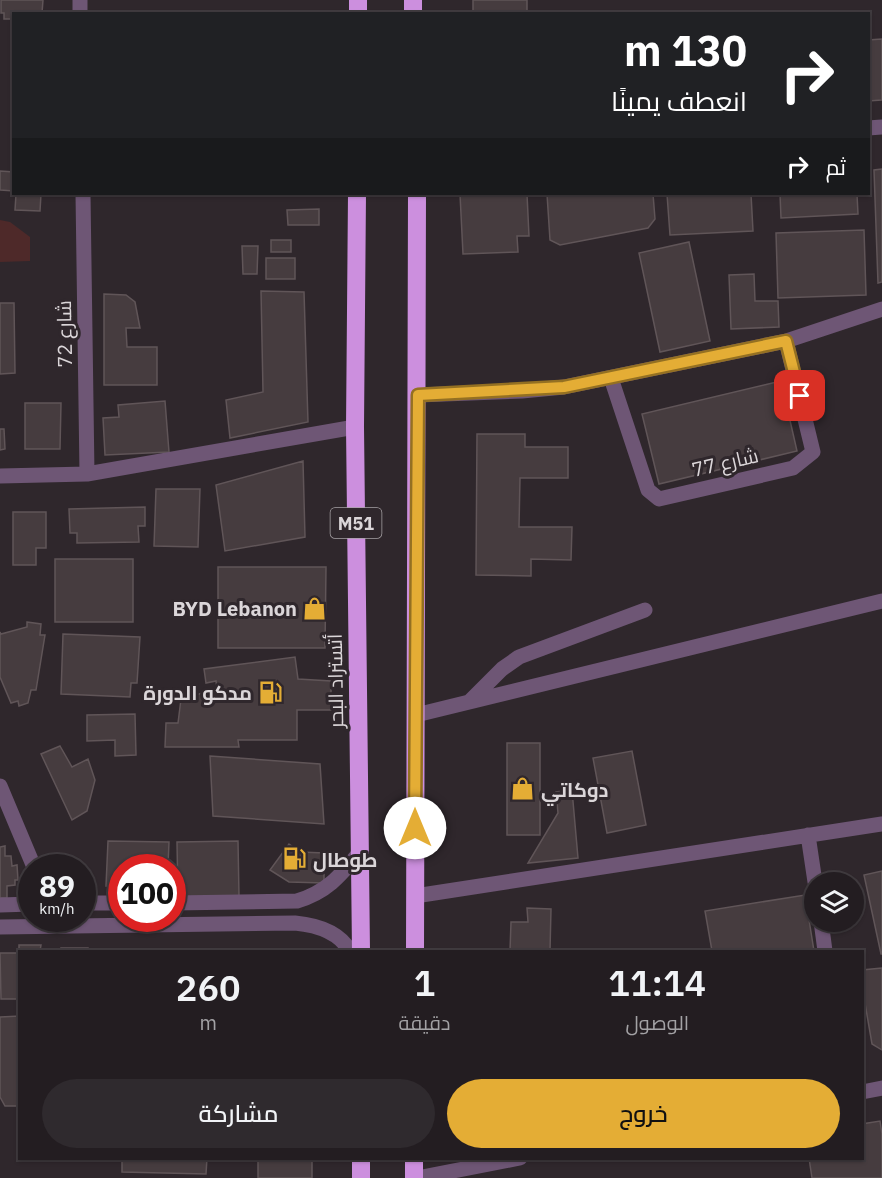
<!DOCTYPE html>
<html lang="ar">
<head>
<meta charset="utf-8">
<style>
	:root { --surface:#231d21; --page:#2f2a2e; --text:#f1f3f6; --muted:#a3a2a5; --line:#403b3f; --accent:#e4ad35 }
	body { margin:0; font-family:"IBM Plex Sans",Cairo,sans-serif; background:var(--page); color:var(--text); direction:rtl; height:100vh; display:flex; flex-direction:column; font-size:22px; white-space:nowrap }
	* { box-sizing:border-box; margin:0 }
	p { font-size:20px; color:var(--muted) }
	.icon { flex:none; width:33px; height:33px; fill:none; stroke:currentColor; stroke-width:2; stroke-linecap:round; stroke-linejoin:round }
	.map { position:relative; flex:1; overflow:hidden; direction:ltr }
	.drawer { position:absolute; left:18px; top:950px; width:846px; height:210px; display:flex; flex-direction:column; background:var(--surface); border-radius:0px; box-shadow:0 2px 4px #0004,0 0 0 2px var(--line); direction:rtl }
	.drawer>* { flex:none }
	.guide { position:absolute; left:12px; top:12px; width:858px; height:183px; border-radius:0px; box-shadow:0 2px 4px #0004,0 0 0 2px var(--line); direction:rtl; background:#202124; color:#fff; overflow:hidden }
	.tools { position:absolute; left:804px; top:872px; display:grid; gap:12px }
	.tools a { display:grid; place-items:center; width:60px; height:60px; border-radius:50%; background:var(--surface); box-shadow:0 2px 4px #0004,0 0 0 2px var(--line); font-size:30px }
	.speed { position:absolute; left:18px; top:854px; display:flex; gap:12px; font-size:30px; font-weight:700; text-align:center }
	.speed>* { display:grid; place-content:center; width:78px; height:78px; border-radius:50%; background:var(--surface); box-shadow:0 2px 4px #0004,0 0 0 2px var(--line); line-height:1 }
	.speed small { font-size:15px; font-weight:400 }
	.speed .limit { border:9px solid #d22; background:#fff; color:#111 }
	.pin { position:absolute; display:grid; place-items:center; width:51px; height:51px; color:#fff; margin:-26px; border-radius:12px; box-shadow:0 3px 9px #0006 }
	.me { position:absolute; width:66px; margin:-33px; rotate:0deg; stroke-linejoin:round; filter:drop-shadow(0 0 4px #0008) }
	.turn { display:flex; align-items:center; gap:21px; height:126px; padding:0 24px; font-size:27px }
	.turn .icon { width:78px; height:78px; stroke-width:2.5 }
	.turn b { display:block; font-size:42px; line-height:51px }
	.then { display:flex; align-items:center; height:57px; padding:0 24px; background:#0003; gap:12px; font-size:22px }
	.eta { display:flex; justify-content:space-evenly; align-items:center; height:102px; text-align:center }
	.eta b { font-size:36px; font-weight:600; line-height:42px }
	.primary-button { display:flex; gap:12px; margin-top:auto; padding:12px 24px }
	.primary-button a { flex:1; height:69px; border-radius:36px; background:var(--accent); color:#111; font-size:24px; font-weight:600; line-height:69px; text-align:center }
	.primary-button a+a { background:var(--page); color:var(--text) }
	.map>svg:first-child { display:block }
</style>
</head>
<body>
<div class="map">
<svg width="882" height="1178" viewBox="0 0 882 1178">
	<rect width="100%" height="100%" fill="#2f272c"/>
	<path fill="#4e2929" d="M0,220L10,222L30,237V261L0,262Z"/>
	<path fill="#463c3f" stroke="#605558" stroke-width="1.5" d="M1,0H43L42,13L14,14V19H4V13H1Z
		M473,0H527V11H473Z
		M882,39V100L868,101V40Z
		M882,169V282L878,283L874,170Z
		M0,171L14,172V191L0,190Z
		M16,194H41L40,211L15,210Z
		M460,194H527L529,236H517L518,252L463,254Z
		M547,194H653L655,219L648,228L560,245L550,240Z
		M667,194H751L753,231L670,235Z
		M780,194H857L858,214L781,218Z
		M319,209V225H288L287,210Z
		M864,230L866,295L778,298L776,233Z
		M271,240H291V252H271Z
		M689,242L710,341L660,352L639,253Z
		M242,246H258L257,274H243Z
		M266,258H295V279H266Z
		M754,274L755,301H778L779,327L731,329L729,275Z
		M261,291L304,292L308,422L230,438L226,400L263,392Z
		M104,294L126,295L135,302L140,328H126L127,347H157V385H104Z
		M0,303H14L15,373L0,374Z
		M781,381L797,451L659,484L642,414Z
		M165,401L169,452L105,455L103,418L119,417L118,405Z
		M25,403H61L60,449H25Z
		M0,429H4L5,449L0,450Z
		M477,434H525V447H568V478H520L519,527H572L571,560L531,559V576L476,575Z
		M303,461L305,537L225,551L216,485Z
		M156,489H200L198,547L154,546Z
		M145,507V526H138L139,542L77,543V533H70L69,509Z
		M13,512H46V548H36V565H13Z
		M55,559H133V622H55Z
		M218,567H326L325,648H218Z
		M27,622L41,624L40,635H45L36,690H31L28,703L19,706L18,701L11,703L0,677V632L1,634L27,627Z
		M63,634L140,637L137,683H131L130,697L61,694Z
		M295,657L298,679L331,681V710H297V740H238L239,747H165L166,723H178L181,699L217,689L216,681L206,683L204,669Z
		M135,714L136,755L115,756V740L87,741V715Z
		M507,743H540V835H507Z
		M60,746L72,767L88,759L95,780L87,811L72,820L41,754Z
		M632,751L646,825L607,833L593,758Z
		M210,756L320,764L324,824L213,816Z
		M572,790L578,858L528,863L558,813L556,792Z
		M108,841L169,842L168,867H122V886H106Z
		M238,841L239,896L178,897L177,842Z
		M289,844L300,852L324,853V883L289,882L270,870Z
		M5,846V856H11L12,866L17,865L18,880H15V885L7,886V898H0V847Z
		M882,871V954H881L864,875Z
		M805,895L814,951H712L705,911Z
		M527,908L551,909L550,951H510L511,922H528Z
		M19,945H41L40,951H20V999H1L0,953H19Z
		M61,948H88V951H61Z
		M882,968V1050L872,1044L862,986V970Z
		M20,1016V1106H5L0,1097V1017Z
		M880,1121L882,1134V1178H812L809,1158H862V1124Z
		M122,1158H207L206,1174L122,1172Z
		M258,1158H312V1178H258Z"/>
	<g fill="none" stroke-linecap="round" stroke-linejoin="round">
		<path stroke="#6e5675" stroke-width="15" d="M80,0V14
			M868,128L882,127
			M83,194L87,474
			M611,378L648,490L659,499L793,468L813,452L786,341
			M418,395L522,391L564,387L786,341L882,309
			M0,476L87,474L355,427
			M470,701L502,669L519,657L645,610
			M416,715L882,601
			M0,786L34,867
			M808,835L815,882
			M415,896L882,824
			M82,903H122
			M172,903L297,901C327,892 340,876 360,852
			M0,905L32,904
			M821,921L825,951
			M0,927L295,923C316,925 339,932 350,951
			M862,1092L882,1088
			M417,1178L520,1158"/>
		<path stroke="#cc8fde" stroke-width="18" d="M358,0V14
			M413,0V14
			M357,194L355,427L361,951
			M415,951L417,194
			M361,1178V1158
			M414,1178V1158"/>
	</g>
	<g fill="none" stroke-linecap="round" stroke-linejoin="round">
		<defs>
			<path id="route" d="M415,828L418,395L564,387L786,341L800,396"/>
		</defs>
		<use href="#route" stroke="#947022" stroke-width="15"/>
		<use href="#route" stroke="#e4ad35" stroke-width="10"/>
	</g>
	<defs>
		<symbol id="shop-bare" viewBox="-9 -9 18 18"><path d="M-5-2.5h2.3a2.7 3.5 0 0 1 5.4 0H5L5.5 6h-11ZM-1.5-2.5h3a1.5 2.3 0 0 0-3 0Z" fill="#e4ad35" stroke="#2f272c" stroke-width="2.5" paint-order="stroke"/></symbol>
		<symbol id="fuel-bare" viewBox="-9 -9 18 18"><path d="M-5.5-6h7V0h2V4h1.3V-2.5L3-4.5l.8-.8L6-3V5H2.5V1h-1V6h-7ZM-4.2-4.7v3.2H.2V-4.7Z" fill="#e4ad35" stroke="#2f272c" stroke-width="2.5" paint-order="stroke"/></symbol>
	</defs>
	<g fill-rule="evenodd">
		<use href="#shop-bare" x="298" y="592" width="33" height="33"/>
		<use href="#fuel-bare" x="254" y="676" width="33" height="33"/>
		<use href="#shop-bare" x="506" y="772" width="33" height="33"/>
		<use href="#fuel-bare" x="278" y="842" width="33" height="33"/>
	</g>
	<g text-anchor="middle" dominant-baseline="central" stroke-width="6" stroke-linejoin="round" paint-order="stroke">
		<rect fill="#2f272c" stroke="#a7a2a5" stroke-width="1.5" x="330.5" y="508" width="51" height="30" rx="4.5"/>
		<g font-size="18" font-weight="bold" fill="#dbd6d9">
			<text x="356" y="523">M51</text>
		</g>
		<g font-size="20" fill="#dbd6d9" stroke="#2f272c">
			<text transform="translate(64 334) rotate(-91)">شارع 72</text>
			<text transform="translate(725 462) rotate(-13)">شارع 77</text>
			<text transform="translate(335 681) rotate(-91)">أتستراد البحر</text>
		</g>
		<g font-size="20" font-weight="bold" fill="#dbd6d9" stroke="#2f272c" text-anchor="end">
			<text x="297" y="608">BYD Lebanon</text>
			<text x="252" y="692">مدكو الدورة</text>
			<text x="541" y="789" text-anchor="start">دوكاتي</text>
			<text x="313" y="859" text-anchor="start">طوطال</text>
		</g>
	</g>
</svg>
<div class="tools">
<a><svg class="icon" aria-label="layers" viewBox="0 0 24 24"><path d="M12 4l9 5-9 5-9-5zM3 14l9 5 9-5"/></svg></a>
</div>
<div class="speed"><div>89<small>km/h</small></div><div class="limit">100</div></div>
<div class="pin" style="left:800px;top:396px;background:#d93025"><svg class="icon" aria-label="arrive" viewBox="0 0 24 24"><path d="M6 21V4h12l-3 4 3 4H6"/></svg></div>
<svg class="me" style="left:415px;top:828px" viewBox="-20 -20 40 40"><circle r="19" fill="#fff"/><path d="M0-13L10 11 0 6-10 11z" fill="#e4ad35"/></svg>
<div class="guide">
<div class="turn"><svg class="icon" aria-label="right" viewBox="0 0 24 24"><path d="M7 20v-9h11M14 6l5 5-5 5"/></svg><div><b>130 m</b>انعطف يمينًا</div></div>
<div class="then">ثم<svg class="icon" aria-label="right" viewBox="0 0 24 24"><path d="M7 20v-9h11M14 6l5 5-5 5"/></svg></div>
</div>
<section class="drawer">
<div class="eta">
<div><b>11:14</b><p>الوصول</p></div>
<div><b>1</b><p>دقيقة</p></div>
<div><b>260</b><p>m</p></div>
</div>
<div class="primary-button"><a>خروج</a><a>مشاركة</a></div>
</section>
</div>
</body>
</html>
